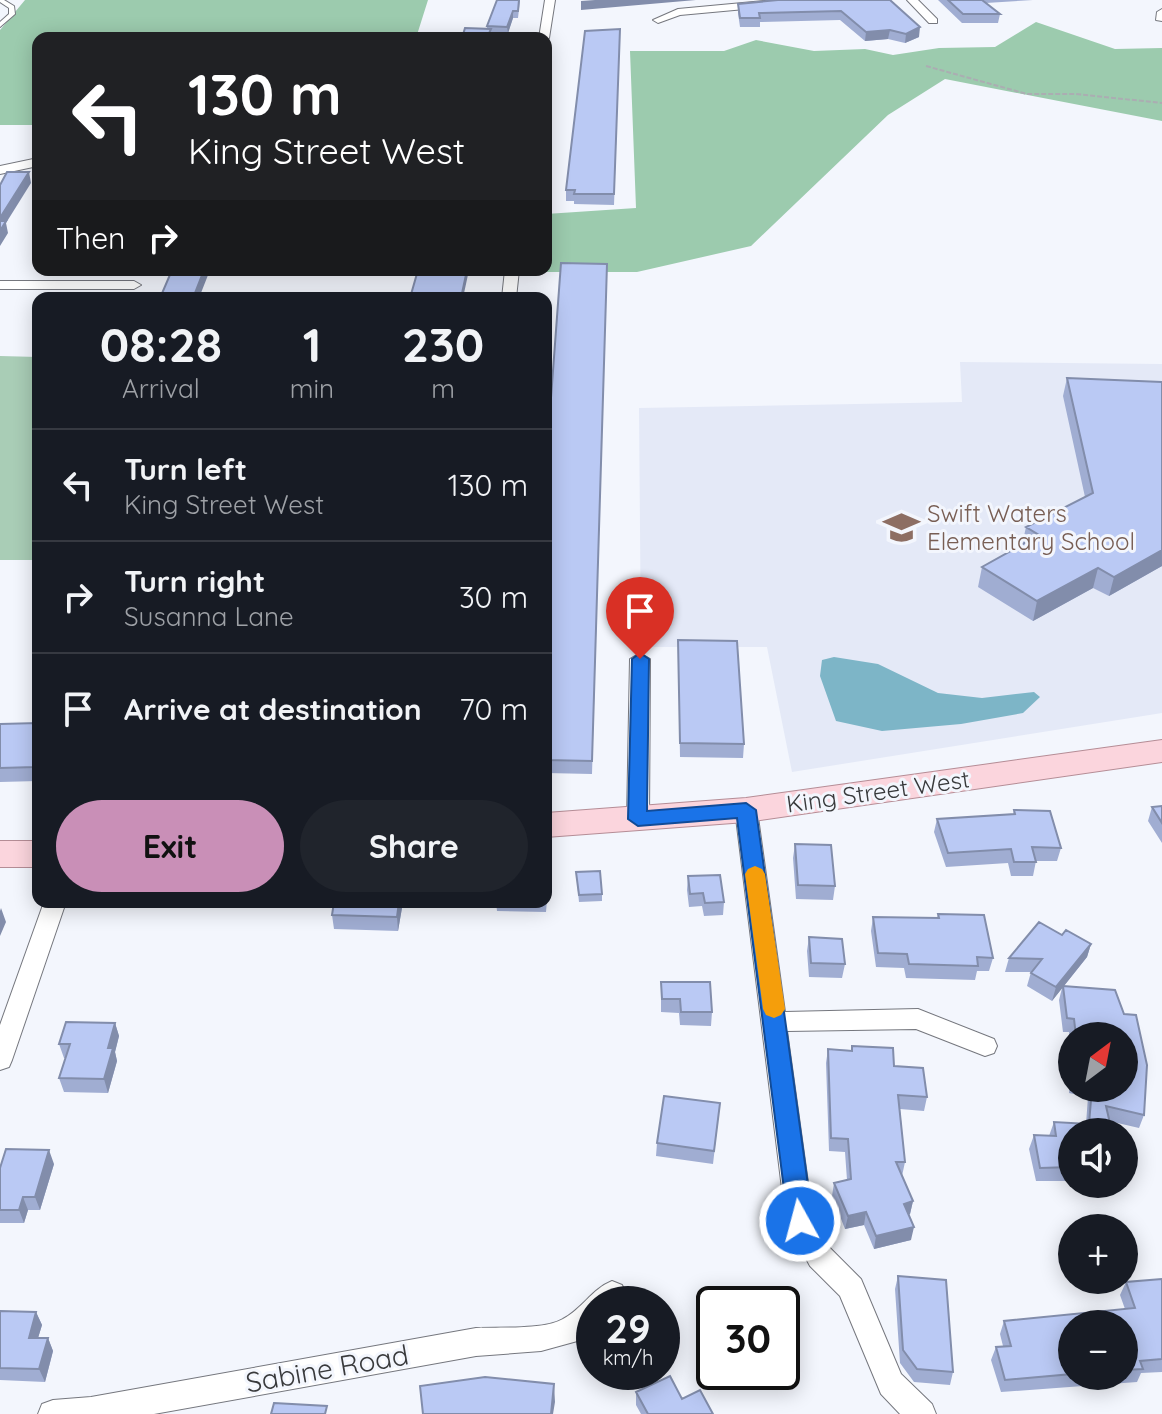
<!DOCTYPE html>
<html lang="en">
<head>
<meta charset="utf-8">
<style>
	:root { --surface:#171b24; --page:#20242c; --text:#f1f3f6; --muted:#9ea1a6; --line:#363941; --accent:#c98fb7 }
	body { margin:0; font-family:Quicksand,sans-serif; background:var(--page); color:var(--text); height:100vh; display:flex; flex-direction:column; font-size:30px; white-space:nowrap }
	* { box-sizing:border-box; margin:0 }
	p { font-size:26px; color:var(--muted) }
	.icon { flex:none; width:44px; height:44px; fill:none; stroke:currentColor; stroke-width:2; stroke-linecap:round; stroke-linejoin:round }
	.map { position:relative; flex:1; overflow:hidden }
	.details { position:absolute; left:32px; top:292px; width:520px; height:616px; display:flex; flex-direction:column; background:var(--surface); border-radius:16px; box-shadow:0 4px 20px #0003 }
	.details>* { flex:none }
	.banner { position:absolute; left:32px; top:32px; width:520px; height:244px; border-radius:16px; box-shadow:0 4px 20px #0003; background:#202124; color:#fff; overflow:hidden }
	.needle { width:52px; rotate:32deg }
	.tools { position:absolute; left:1058px; top:1022px; display:grid; gap:16px }
	.tools a { display:grid; place-items:center; width:80px; height:80px; border-radius:50%; background:var(--surface); box-shadow:0 4px 20px #0003; font-size:40px }
	.speed { position:absolute; left:576px; top:1286px; display:flex; gap:16px; font-size:40px; font-weight:700; text-align:center }
	.speed>* { display:grid; place-content:center; width:104px; height:104px; border-radius:50%; background:var(--surface); box-shadow:0 4px 20px #0003; line-height:1 }
	.speed small { font-size:20px; font-weight:400 }
	.speed .limit { border:4px solid #111; border-radius:12px; background:#fff; color:#111 }
	.pin { position:absolute; display:grid; place-items:center; width:68px; height:68px; color:#fff; margin:-82px -34px; border-radius:50% 50% 50% 0; rotate:-45deg; box-shadow:0 0 8px #0007 }
	.pin .icon { rotate:45deg }
	.me { position:absolute; width:88px; margin:-44px; rotate:353deg; stroke-linejoin:round; filter:drop-shadow(0 0 6px #0008) }
	.turn { display:flex; align-items:center; gap:28px; height:168px; padding:0 24px; font-size:36px }
	.turn .icon { width:104px; height:104px; stroke-width:2.5 }
	.turn b { display:block; font-size:56px; line-height:68px }
	.then { display:flex; align-items:center; height:76px; padding:0 24px; background:#0003; gap:16px; font-size:30px }
	.eta { display:flex; justify-content:space-evenly; align-items:center; height:136px; text-align:center }
	.eta b { font-size:48px; font-weight:700; line-height:56px }
	.button { display:flex; gap:16px; margin-top:auto; padding:16px 24px }
	.button a { flex:1; height:92px; border-radius:48px; background:var(--accent); color:#111; font-size:32px; font-weight:700; line-height:92px; text-align:center }
	.button a+a { background:var(--page); color:var(--text) }
	ul { padding:0; list-style:none }
	li { display:flex; align-items:center; gap:24px; height:112px; padding:0 24px; border-top:2px solid var(--line) }
	li div { flex:1 }
	li b { display:block; font-size:30px }
	li em { font-style:normal }
	.map>svg:first-child { display:block }
</style>
</head>
<body>
<div class="map">
<svg width="1162" height="1414" viewBox="0 0 1162 1414">
	<rect width="100%" height="100%" fill="#f3f6fd"/>
	<path fill="#e4e9f7" d="M960,362L1162,364V713L792,772L767,647H641L639,408L962,402Z"/>
	<path fill="#a9cdb6" d="M0,356L38,357V560H0Z"/>
	<path fill="#9ccbae" d="M25,0H428L416,38H38V125H0V30Z
		M1036,22L1115,49L1162,48V121L945,79L888,115L751,246L637,272H537L546,270V214L636,208L630,51H724L756,40L814,51L865,49L893,55L939,48L995,47Z"/>
	<path fill="#7db5c7" d="M834,657L878,664L938,693L982,698L1034,692L1040,697L1023,713L961,724L882,731L836,721L820,676L822,660Z"/>
	<g fill="none" stroke-linecap="round" stroke-linejoin="round">
		<defs>
			<path id="lane" d="M0,0H4L14,6L15,14L0,27V22L9,14V8L0,2Z"/>
			<path id="street" d="M545,0H555L549,38L546,41V38H539Z
				M775,0H814L809,3L680,15L658,23L653,20L678,9Z
				M907,0H918L937,19V23H929Z
				M1162,9V21L1156,20L1157,12Z
				M38,158V166L0,174V166Z
				M505,270H519L516,298H502Z
				M0,281H134L141,285L134,289H0Z
				M640,653L650,659L649,819L646,824H630L627,819L630,659Z
				M746,802L754,805L757,810L785,1012L918,1009L994,1039L997,1046L994,1053L985,1056L916,1029L787,1031L813,1219L830,1248L861,1279L901,1374L932,1404L936,1414H900L881,1394L840,1296L810,1266L786,1221L735,810L738,805Z
				M44,902H66L12,1060L9,1067L0,1070V1025Z
				M612,1281L622,1285L626,1294L622,1303L594,1304V1329L581,1340L541,1351L476,1356L154,1414H38L42,1404L53,1400L91,1397L476,1328C499,1327 544,1330 563,1319C582,1309 592,1289 612,1281Z"/>
			<path id="primary" d="M1162,740V762L746,822L546,837V813L746,798Z
				M0,841H38V867H0Z"/>
		</defs>
		<use href="#lane" stroke="#75777e" stroke-width="2"/>
		<use href="#street" stroke="#75777e" stroke-width="2"/>
		<use href="#primary" stroke="#b58d96" stroke-width="2"/>
		<path stroke="#abadb2" stroke-width="2" stroke-dasharray="5 2" stroke-linecap="butt" d="M926,66L1027,94H1076L1162,103"/>
		<use href="#lane" fill="#fff" fill-rule="evenodd"/>
		<use href="#street" fill="#fff" fill-rule="evenodd"/>
		<use href="#primary" fill="#fbd5dd" fill-rule="evenodd"/>
	</g>
	<path fill="#a0add2" fill-rule="evenodd" d="M520,0L518,18H513L508,33L491,32V38H462L487,29V26Z
		M890,0L919,37L905,43L888,39L865,41L840,20L760,22V27H740L738,13V4Z
		M938,0H1033L986,3L1000,14L998,23H962Z
		M620,29L614,205L574,204V201H566V190Z
		M607,264L592,774L546,773V465Z
		M1067,378L1162,566L1109,596L1093,588L1033,621L978,587L982,567L1022,545L1026,527L1085,497L1063,396Z
		M678,640L744,744L743,758L680,757Z
		M38,723V781L0,782V724Z
		M1162,806V843L1148,821L1152,807Z
		M1014,810L1061,848L1057,861H1036L1033,876H1011L1008,863L946,867L934,832L937,819L1013,815Z
		M795,844L835,886L833,900L796,899L793,858Z
		M576,872L602,894V901L579,902Z
		M546,875L548,888L546,912L497,911L496,902H546Z
		M688,876L724,902L723,915L704,916L702,906L689,907L687,890Z
		M334,902H403L398,931L334,929L332,915Z
		M938,915L993,958L989,971H977L975,980L906,978L904,968L876,967L871,931L873,917L937,918Z
		M1039,922L1062,935L1066,930L1091,944L1087,957L1063,987L1115,990L1124,1014L1136,1015L1147,1065L1144,1115L1139,1128L1109,1121L1112,1132H1072V1181H1036L1029,1149L1034,1135L1049,1136L1054,1122L1086,1124L1088,1097L1069,1093L1072,1067V1088H1124V1036H1072V1050L1069,1032H1063L1059,1000L1062,988L1052,1001L1027,986L1031,972H1005L1009,958Z
		M809,937L845,964L842,978L809,977L807,951Z
		M661,982L712,1012L711,1026L680,1025L679,1013L661,1012Z
		M115,1023L119,1036L115,1052L117,1061L108,1093L64,1092L59,1078L66,1058H64L59,1044Z
		M852,1046L894,1066L927,1097L924,1111L900,1109L905,1162L902,1176L913,1201L910,1214L909,1215L911,1240L874,1249L864,1225L845,1229L832,1196L834,1183L847,1180L845,1152L829,1151L826,1063L828,1049L851,1050Z
		M720,1103L713,1164L656,1156L657,1143Z
		M54,1164L40,1210H28L24,1223H0V1168Z
		M898,1276L953,1372L950,1385L914,1382L900,1363L895,1289Z
		M1162,1279V1372L1141,1373L1137,1382L1001,1392L991,1360L996,1347L1003,1346L1000,1334L1004,1321L1125,1309L1120,1295L1126,1282ZM1072,1324H1124V1376H1072Z
		M0,1311L36,1312L42,1325L38,1338H48L53,1351L45,1382L0,1380Z
		M636,1392L682,1399L713,1414H641L636,1405Z"/>
	<path fill="#828dab" d="M595,0H696L581,10V1Z
		M513,11V18L508,33L507,27Z
		M920,27L919,37L905,43L906,34Z
		M890,30L888,39L865,41L866,32Z
		M29,172L31,183L6,223L8,233L0,246V218Z
		M204,270H210L199,298H193Z
		M467,270H469L463,298H461Z
		M1162,550V566L1109,596L1114,577Z
		M1098,568L1093,588L1033,621L1037,601Z
		M399,902H403L398,931L397,917Z
		M1,908L6,922L0,936V911Z
		M1091,944L1087,957L1052,1001L1056,987Z
		M115,1023L119,1036L115,1052L117,1061L108,1093L104,1079L108,1048Z
		M49,1150L54,1164L40,1210L35,1197Z
		M23,1197L28,1210L24,1223L19,1210Z
		M913,1201L910,1214L901,1217L904,1204Z
		M866,1212L864,1225L845,1229L848,1216Z
		M914,1227L911,1240L874,1249L876,1236Z
		M36,1312L42,1325L34,1351L29,1338Z
		M48,1338L53,1351L45,1382L39,1369Z
		M554,1384L555,1402L553,1414H551Z"/>
	<path fill="#bac9f4" stroke="#828dab" stroke-width="2" d="M497,0H519L518,11H513L507,27L487,26Z
		M778,0H890L920,27L906,34L890,30L866,32L841,11L759,13L760,18H740L738,4Z
		M948,0H982L1000,14H963Z
		M465,28L491,29L487,38H462Z
		M620,29L614,194H574L575,190H566L585,31Z
		M7,172H29L0,218V185Z
		M0,221H6L0,231Z
		M561,263L607,264L592,761L546,760V465Z
		M172,270H204L193,298H160Z
		M418,270H467L461,298H410Z
		M1067,378L1162,382V550L1114,577L1098,568L1037,601L982,567L1039,535L1026,527L1093,493Z
		M678,640L737,641L744,744L680,743Z
		M38,723V758L35,767L0,768V724Z
		M1162,806V823L1152,807Z
		M1014,810L1050,811L1061,848L1032,847L1036,862H1014L1011,849L948,853L937,819L1015,814Z
		M795,844L831,845L835,886L798,885Z
		M600,871L602,894L579,895L576,872Z
		M546,875H548L546,899Z
		M720,875L724,902L705,903L703,893L690,894L688,876Z
		M334,902H399L397,917L332,915Z
		M938,914L984,915L993,958L977,957L978,966L909,964L907,954L878,953L873,917L939,918Z
		M1039,922L1062,935L1066,930L1091,944L1056,987L1031,973L1042,959L1009,958Z
		M809,937L842,939L845,964L811,963Z
		M661,982H710L712,1012H681L680,999H662Z
		M1063,986L1115,990L1124,1014L1136,1015L1147,1065L1144,1115L1106,1106L1112,1132H1072V1167L1040,1168L1034,1135L1056,1136L1054,1122L1089,1124L1092,1088H1124V1036H1076L1074,1019L1067,1018Z
		M66,1022L115,1023L108,1048H113L104,1079L59,1078L70,1044H59Z
		M852,1046L893,1048L894,1066L923,1068L927,1097L898,1095L905,1162H896L913,1201L904,1204L914,1227L876,1236L866,1212L848,1216L834,1183L851,1179L848,1139L831,1138L828,1049L852,1051Z
		M664,1096L720,1103L714,1151L657,1143Z
		M6,1149L49,1150L35,1197H23L19,1210H0V1168Z
		M898,1276L946,1280L953,1372L917,1369L903,1350Z
		M1162,1279V1359L1140,1361L1143,1369L1124,1370V1324H1072V1374L1005,1380L996,1347L1011,1346L1004,1321L1135,1308L1126,1282Z
		M0,1311L36,1312L29,1338H48L39,1369L0,1368Z
		M670,1376L682,1399L700,1390L713,1414H648L636,1392Z
		M485,1377L554,1384L551,1414H423L420,1386Z
		M274,1403L327,1406L325,1414H271Z"/>
	<path fill="#1a73e8" stroke="#114b97" stroke-width="2" d="M640,653L649,659L647,811L746,803L756,810L813,1221L809,1229L800,1232L791,1229L788,1221L737,818L638,826L628,819L632,659Z"/>
	<path fill="#f59e0b" d="M755,866L762,869L765,874L785,1009L781,1015L774,1018L766,1015L763,1009L745,874L748,869Z"/>
	<defs>
		<symbol id="school-bare" viewBox="-9 -9 18 18"><path d="M0-5L7-2L0 1L-7-2ZM-4 1L0 2.5L4 1V4Q0 6-4 4Z" fill="#8d6e63" stroke="#f3f6fd" stroke-width="2.5" paint-order="stroke"/></symbol>
	</defs>
	<g fill-rule="evenodd">
		<use href="#school-bare" x="876" y="502" width="51" height="51"/>
	</g>
	<g text-anchor="middle" dominant-baseline="central" stroke-width="6" stroke-linejoin="round" paint-order="stroke">
		<g font-size="24" fill="#785e54" stroke="#f3f6fd" text-anchor="start">
			<text x="927" y="513">Swift Waters<tspan x="927" dy="28">Elementary School</tspan></text>
		</g>
		<g font-size="24" fill="#393a3c" stroke="#f3f6fd">
			<text transform="translate(878 791) rotate(-8)">King Street West</text>
		</g>
		<g font-size="28" fill="#393a3c" stroke="#f3f6fd">
			<text transform="translate(327 1368) rotate(-10)">Sabine Road</text>
		</g>
	</g>
</svg>
<div class="tools">
<a><svg class="needle" viewBox="-14 -14 28 28"><path d="M0-13l5 13h-10z" fill="#e53935"/><path d="M0 13l5-13h-10z" fill="#9ea1a6"/></svg></a>
<a><svg class="icon" aria-label="sound" viewBox="0 0 24 24"><path d="M4 9h4l5-4v14l-5-4H4zM17 9q2 3 0 6"/></svg></a>
<a>+</a>
<a>−</a>
</div>
<div class="speed"><div>29<small>km/h</small></div><div class="limit">30</div></div>
<div class="pin" style="left:640px;top:659px;background:#d93025"><svg class="icon" aria-label="arrive" viewBox="0 0 24 24"><path d="M6 21V4h12l-3 4 3 4H6"/></svg></div>
<svg class="me" style="left:800px;top:1221px" viewBox="-20 -20 40 40"><circle r="17" fill="#1a73e8" stroke="#fff" stroke-width="3"/><path d="M0-11L8 9 0 5-8 9z" fill="#fff"/></svg>
<div class="banner">
<div class="turn"><svg class="icon" aria-label="left" viewBox="0 0 24 24"><path d="M17 20v-9H6M10 6l-5 5 5 5"/></svg><div><b>130 m</b>King Street West</div></div>
<div class="then">Then<svg class="icon" aria-label="right" viewBox="0 0 24 24"><path d="M7 20v-9h11M14 6l5 5-5 5"/></svg></div>
</div>
<section class="details">
<div class="eta">
<div><b>08:28</b><p>Arrival</p></div>
<div><b>1</b><p>min</p></div>
<div><b>230</b><p>m</p></div>
</div>
<ul>
<li><svg class="icon" aria-label="left" viewBox="0 0 24 24"><path d="M17 20v-9H6M10 6l-5 5 5 5"/></svg><div><b>Turn left</b><p>King Street West</p></div><em>130 m</em></li>
<li><svg class="icon" aria-label="right" viewBox="0 0 24 24"><path d="M7 20v-9h11M14 6l5 5-5 5"/></svg><div><b>Turn right</b><p>Susanna Lane</p></div><em>30 m</em></li>
<li><svg class="icon" aria-label="arrive" viewBox="0 0 24 24"><path d="M6 21V4h12l-3 4 3 4H6"/></svg><div><b>Arrive at destination</b></div><em>70 m</em></li>
</ul>
<div class="button"><a>Exit</a><a>Share</a></div>
</section>
</div>
</body>
</html>
